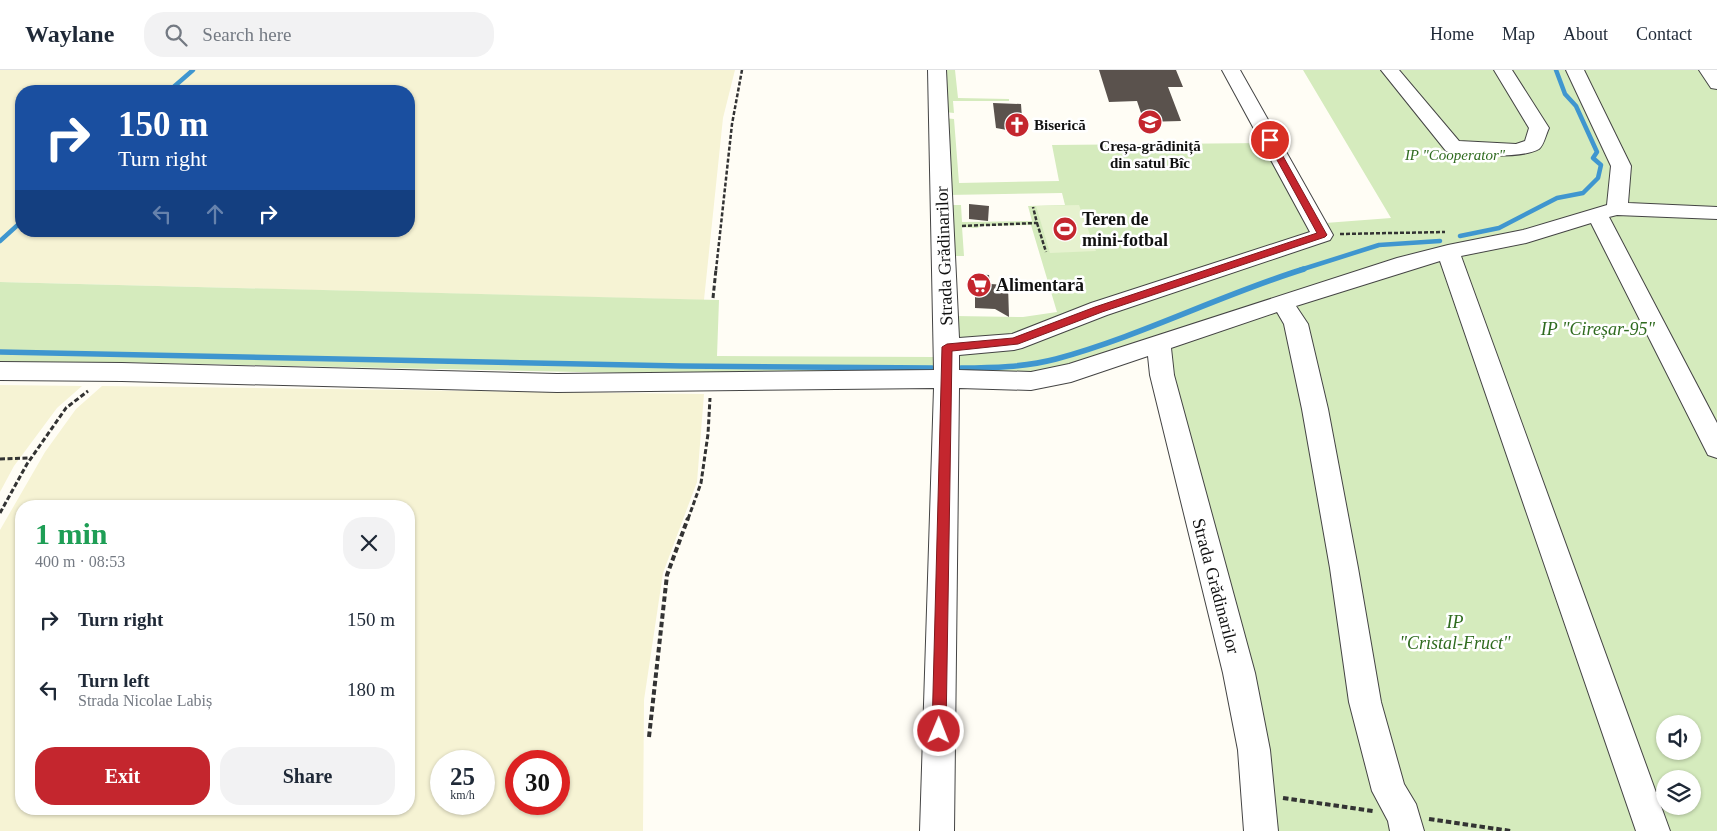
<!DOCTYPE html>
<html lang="en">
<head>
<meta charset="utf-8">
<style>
	:root { --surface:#fff; --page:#f2f2f3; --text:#1f2937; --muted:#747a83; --line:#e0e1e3; --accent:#c4262e }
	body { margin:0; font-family:Georgia,serif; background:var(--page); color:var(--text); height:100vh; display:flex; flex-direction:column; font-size:19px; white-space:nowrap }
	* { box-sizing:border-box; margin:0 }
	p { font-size:16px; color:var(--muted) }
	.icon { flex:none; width:28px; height:28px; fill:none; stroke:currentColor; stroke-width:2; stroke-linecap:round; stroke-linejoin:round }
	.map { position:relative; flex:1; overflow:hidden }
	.sheet { position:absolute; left:15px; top:430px; width:400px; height:315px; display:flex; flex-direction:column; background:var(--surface); border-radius:20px; box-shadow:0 1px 4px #0004 }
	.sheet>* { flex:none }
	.banner { position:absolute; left:15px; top:15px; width:400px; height:152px; border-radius:20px; box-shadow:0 1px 4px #0004; background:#1a4fa0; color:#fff; overflow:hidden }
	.controls { position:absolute; left:1656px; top:645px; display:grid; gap:10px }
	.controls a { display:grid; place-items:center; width:45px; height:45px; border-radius:50%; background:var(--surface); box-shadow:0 1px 4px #0004; font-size:25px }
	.speed { position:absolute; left:430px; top:680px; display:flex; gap:10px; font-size:25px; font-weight:700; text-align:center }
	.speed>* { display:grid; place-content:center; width:65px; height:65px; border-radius:50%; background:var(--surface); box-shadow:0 1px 4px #0004; line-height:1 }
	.speed small { font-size:12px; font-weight:400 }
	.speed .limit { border:8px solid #d22; background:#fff; color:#111 }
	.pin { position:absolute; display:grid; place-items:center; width:42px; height:42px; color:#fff; margin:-21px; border:2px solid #fff; border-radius:50%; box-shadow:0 1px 5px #0007 }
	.me { position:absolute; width:55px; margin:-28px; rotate:1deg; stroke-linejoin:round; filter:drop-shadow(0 0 4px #0008) }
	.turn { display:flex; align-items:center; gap:18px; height:105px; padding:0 20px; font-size:22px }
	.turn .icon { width:65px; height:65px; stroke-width:2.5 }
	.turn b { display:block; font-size:35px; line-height:42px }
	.lanes { display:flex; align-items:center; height:48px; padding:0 20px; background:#0003; justify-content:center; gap:25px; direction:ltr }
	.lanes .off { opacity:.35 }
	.round { display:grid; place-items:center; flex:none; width:52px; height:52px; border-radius:20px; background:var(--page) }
	.headline { display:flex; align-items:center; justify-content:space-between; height:85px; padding:0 20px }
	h1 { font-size:30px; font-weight:700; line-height:38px; color:#1e9e55 }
	.cta { display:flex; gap:10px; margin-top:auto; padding:10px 20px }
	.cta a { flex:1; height:58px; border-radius:20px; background:var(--accent); color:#fff; font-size:20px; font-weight:700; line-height:58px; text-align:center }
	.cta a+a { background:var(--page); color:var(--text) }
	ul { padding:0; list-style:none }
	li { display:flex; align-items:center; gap:15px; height:70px; padding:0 20px }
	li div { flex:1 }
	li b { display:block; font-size:19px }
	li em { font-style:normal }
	header { display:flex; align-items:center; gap:30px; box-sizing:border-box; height:70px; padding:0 25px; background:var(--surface); border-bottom:1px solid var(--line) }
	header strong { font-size:24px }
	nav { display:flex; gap:28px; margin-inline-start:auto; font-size:18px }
	.search { width:350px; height:45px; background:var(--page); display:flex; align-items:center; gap:12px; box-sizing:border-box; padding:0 18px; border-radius:20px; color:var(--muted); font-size:19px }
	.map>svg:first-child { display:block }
</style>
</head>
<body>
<header>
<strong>Waylane</strong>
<div class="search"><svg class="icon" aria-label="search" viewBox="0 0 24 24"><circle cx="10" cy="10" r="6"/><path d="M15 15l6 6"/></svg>Search here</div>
<nav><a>Home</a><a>Map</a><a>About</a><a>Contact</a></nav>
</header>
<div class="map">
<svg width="1717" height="761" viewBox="0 0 1717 761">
	<rect width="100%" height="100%" fill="#fffdf5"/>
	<path fill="#f6f3d4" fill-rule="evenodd" d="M0,0H735L723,48L704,230L0,212ZM21,21H409V161H21Z
		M0,315L82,316L57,338L14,396L0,422Z
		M102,316L704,324L697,412L663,503L644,630L643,761H0V460L45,382L76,339ZM21,436H409V739H21ZM441,691H484V734H441ZM516,691H559V734H516Z"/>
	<path fill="#d5ebbd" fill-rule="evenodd" d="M943,0H955L958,28L1009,29V31H953L954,43L945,42Z
		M1303,0H1717V761H1270L1168,299V263L1087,291L1019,304H957L955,246L1023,247L1057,242L1031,155L981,156L977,158L962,157L964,186H950L948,135H961L962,152L1032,151L1028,136L1065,135L1062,123L947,125L943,48L954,49L959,113L1059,111L1052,75L1265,73L1312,154L1391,148ZM1665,654H1692V681H1665ZM1665,709H1692V736H1665Z
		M0,212L719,230L717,286L934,287L933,302L717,305L104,292H0Z"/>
	<path fill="#e6f2cf" d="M1079,135L1096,181L1050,183L1036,136Z"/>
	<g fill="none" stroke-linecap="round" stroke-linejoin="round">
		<path stroke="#3f96cf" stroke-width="4.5" d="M169,21L193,0
			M1460,166L1499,158L1557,128L1583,123L1598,108L1601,95L1593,88L1597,82L1576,36L1565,24L1556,0
			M0,171L21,152
			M1300,200L1379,175L1440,171"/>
		<path stroke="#3f96cf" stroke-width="5.5" d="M0,282L681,296L932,298
			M961,298C993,298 1025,297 1056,289C1141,266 1220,225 1304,199"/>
	</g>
	<path fill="#5a524d" d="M1099,0H1176L1183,17H1168L1181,51L1144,52L1137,31L1109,32Z
		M993,33L1021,34L1023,63L996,58Z
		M969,134L989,136L988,151L969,149Z
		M973,204L989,205L990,214L1008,215L1009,247L995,239L975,238V226L970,219Z"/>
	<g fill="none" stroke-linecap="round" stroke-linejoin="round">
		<defs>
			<path id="minor" d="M928,0H946L959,268L1012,264L1091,233L1310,162L1222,0H1240L1333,165L1330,170L1107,245L1022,278L1014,280L959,285V300L1031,302L1069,294L1397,188L1448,175L1523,160L1607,135L1611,96L1566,0H1584L1631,96L1628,133L1717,137V149L1617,145L1609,147L1717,353V388L1708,385L1591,153L1526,173L1461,186L1670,761H1636L1440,191L1296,236L1308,254L1328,339L1358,498L1381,632L1404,714L1416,734L1424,761H1390L1388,751L1372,721L1349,632L1330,498L1302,339L1284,254L1277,242L1171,278L1174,305L1255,603L1270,680L1278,761H1244L1238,680L1223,603L1150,305L1148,286L1071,312L1031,320L959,318L954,761H920L934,318L557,322L122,311L0,310V292L122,293L557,304L934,300Z
				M1381,0H1399L1459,71L1516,74L1525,71L1529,58L1494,0H1512L1549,58C1546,64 1544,75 1539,79C1522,89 1465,86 1446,81Z
				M1699,0H1717V19L1711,18Z"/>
		</defs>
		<use href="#minor" stroke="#444" stroke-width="2"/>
		<path stroke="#333" stroke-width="2.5" stroke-dasharray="4 2" stroke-linecap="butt" d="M1037,153L1046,182
			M962,156L1037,153L1033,137
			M1340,164L1445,162
			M716,200L732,54L742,0"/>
		<path stroke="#333" stroke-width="3" stroke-dasharray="5 2.5" stroke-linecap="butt" d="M713,228L716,199
			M0,389L30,388
			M0,443L27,394L66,338L88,321
			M688,449L701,413L708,364L710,328"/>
		<path stroke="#333" stroke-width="4" stroke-dasharray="5.5 3" stroke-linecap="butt" d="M649,667L667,505L688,448
			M1283,728L1373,741
			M1429,749L1511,761"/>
		<use href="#minor" fill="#fff" fill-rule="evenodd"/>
	</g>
	<path fill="#c4262e" stroke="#7f191e" d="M1270,67L1274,70L1327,165L1325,167L1102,242L1018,274L952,281L946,661L944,666L939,668L934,666L932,661L942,277L947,274L1013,268L1095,237L1317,163L1266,70Z"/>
	<defs>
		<symbol id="school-disc" viewBox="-11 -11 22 22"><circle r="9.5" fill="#c4262e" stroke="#fff"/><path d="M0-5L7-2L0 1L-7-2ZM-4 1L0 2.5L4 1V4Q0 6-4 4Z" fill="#fff"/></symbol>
		<symbol id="church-disc" viewBox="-11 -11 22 22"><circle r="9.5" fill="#c4262e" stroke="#fff"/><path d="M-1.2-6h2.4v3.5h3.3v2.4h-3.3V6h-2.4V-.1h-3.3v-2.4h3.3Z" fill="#fff"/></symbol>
		<symbol id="stadium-disc" viewBox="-11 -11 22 22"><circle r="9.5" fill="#c4262e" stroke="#fff"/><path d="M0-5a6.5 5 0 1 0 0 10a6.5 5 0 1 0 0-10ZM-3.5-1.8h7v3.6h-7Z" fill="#fff"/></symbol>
		<symbol id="supermarket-disc" viewBox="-11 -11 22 22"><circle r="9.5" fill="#c4262e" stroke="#fff"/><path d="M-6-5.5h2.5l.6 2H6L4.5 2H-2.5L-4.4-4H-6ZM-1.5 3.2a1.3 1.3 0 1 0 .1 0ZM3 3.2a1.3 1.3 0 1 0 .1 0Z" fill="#fff"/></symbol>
	</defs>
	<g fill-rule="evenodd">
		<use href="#school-disc" x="1136" y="38" width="28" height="28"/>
		<use href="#church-disc" x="1003" y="41" width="28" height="28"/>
		<use href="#stadium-disc" x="1051" y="145" width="28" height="28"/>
		<use href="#supermarket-disc" x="965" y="201" width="28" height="28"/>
	</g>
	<g text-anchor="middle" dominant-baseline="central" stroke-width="5" stroke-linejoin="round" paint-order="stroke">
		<g font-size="15" font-weight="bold" fill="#111" stroke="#fff" text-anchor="start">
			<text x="1034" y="55">Biserică</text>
			<text x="1150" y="76" text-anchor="middle">Creșa-grădiniță<tspan x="1150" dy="17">din satul Bîc</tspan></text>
		</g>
		<g font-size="15" font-style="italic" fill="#2f6b1f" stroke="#fff">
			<text x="1455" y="85">IP "Cooperator"</text>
		</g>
		<g font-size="18" font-weight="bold" fill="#111" stroke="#fff" text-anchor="start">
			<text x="1082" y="149">Teren de<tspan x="1082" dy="21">mini-fotbal</tspan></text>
			<text x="996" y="215">Alimentară</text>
		</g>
		<g font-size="18" fill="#111" stroke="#fff">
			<text transform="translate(944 186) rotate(-92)">Strada Grădinarilor</text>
			<text transform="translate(1216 516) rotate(75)">Strada Grădinarilor</text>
		</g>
		<g font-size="18" font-style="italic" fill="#2f6b1f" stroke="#fff">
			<text x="1598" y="259">IP "Cireșar-95"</text>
			<text x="1455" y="552">IP<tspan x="1455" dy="21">"Cristal-Fruct"</tspan></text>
		</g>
	</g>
</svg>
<div class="controls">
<a><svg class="icon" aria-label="sound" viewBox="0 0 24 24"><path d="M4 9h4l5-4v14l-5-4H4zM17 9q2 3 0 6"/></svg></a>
<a><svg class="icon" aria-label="layers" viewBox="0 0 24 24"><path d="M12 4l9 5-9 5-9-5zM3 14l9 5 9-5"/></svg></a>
</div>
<div class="speed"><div>25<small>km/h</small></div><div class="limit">30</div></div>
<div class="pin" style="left:1270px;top:70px;background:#d93025"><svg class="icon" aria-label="arrive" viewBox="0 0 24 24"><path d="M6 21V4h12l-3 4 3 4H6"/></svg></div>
<svg class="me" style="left:939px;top:661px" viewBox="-20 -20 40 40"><circle r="17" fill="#c4262e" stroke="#fff" stroke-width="3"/><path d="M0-11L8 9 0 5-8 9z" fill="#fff"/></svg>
<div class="banner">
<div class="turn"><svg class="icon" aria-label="right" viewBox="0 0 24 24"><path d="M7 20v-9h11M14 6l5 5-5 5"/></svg><div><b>150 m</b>Turn right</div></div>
<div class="lanes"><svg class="icon off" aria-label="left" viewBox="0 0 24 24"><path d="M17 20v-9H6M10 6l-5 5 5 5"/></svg><svg class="icon off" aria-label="ahead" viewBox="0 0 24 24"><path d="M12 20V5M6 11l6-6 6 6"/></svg><svg class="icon" aria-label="right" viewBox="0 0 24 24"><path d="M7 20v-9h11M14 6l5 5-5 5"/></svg></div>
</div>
<section class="sheet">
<div class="headline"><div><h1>1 min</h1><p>400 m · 08:53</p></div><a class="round"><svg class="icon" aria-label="close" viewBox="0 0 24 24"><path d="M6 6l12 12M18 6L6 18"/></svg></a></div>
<ul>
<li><svg class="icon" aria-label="right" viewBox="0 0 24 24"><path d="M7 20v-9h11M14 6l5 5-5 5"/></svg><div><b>Turn right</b></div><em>150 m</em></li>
<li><svg class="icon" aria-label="left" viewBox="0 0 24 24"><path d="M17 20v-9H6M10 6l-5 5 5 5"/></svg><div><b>Turn left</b><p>Strada Nicolae Labiș</p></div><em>180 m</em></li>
</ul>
<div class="cta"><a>Exit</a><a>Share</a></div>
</section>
</div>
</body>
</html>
